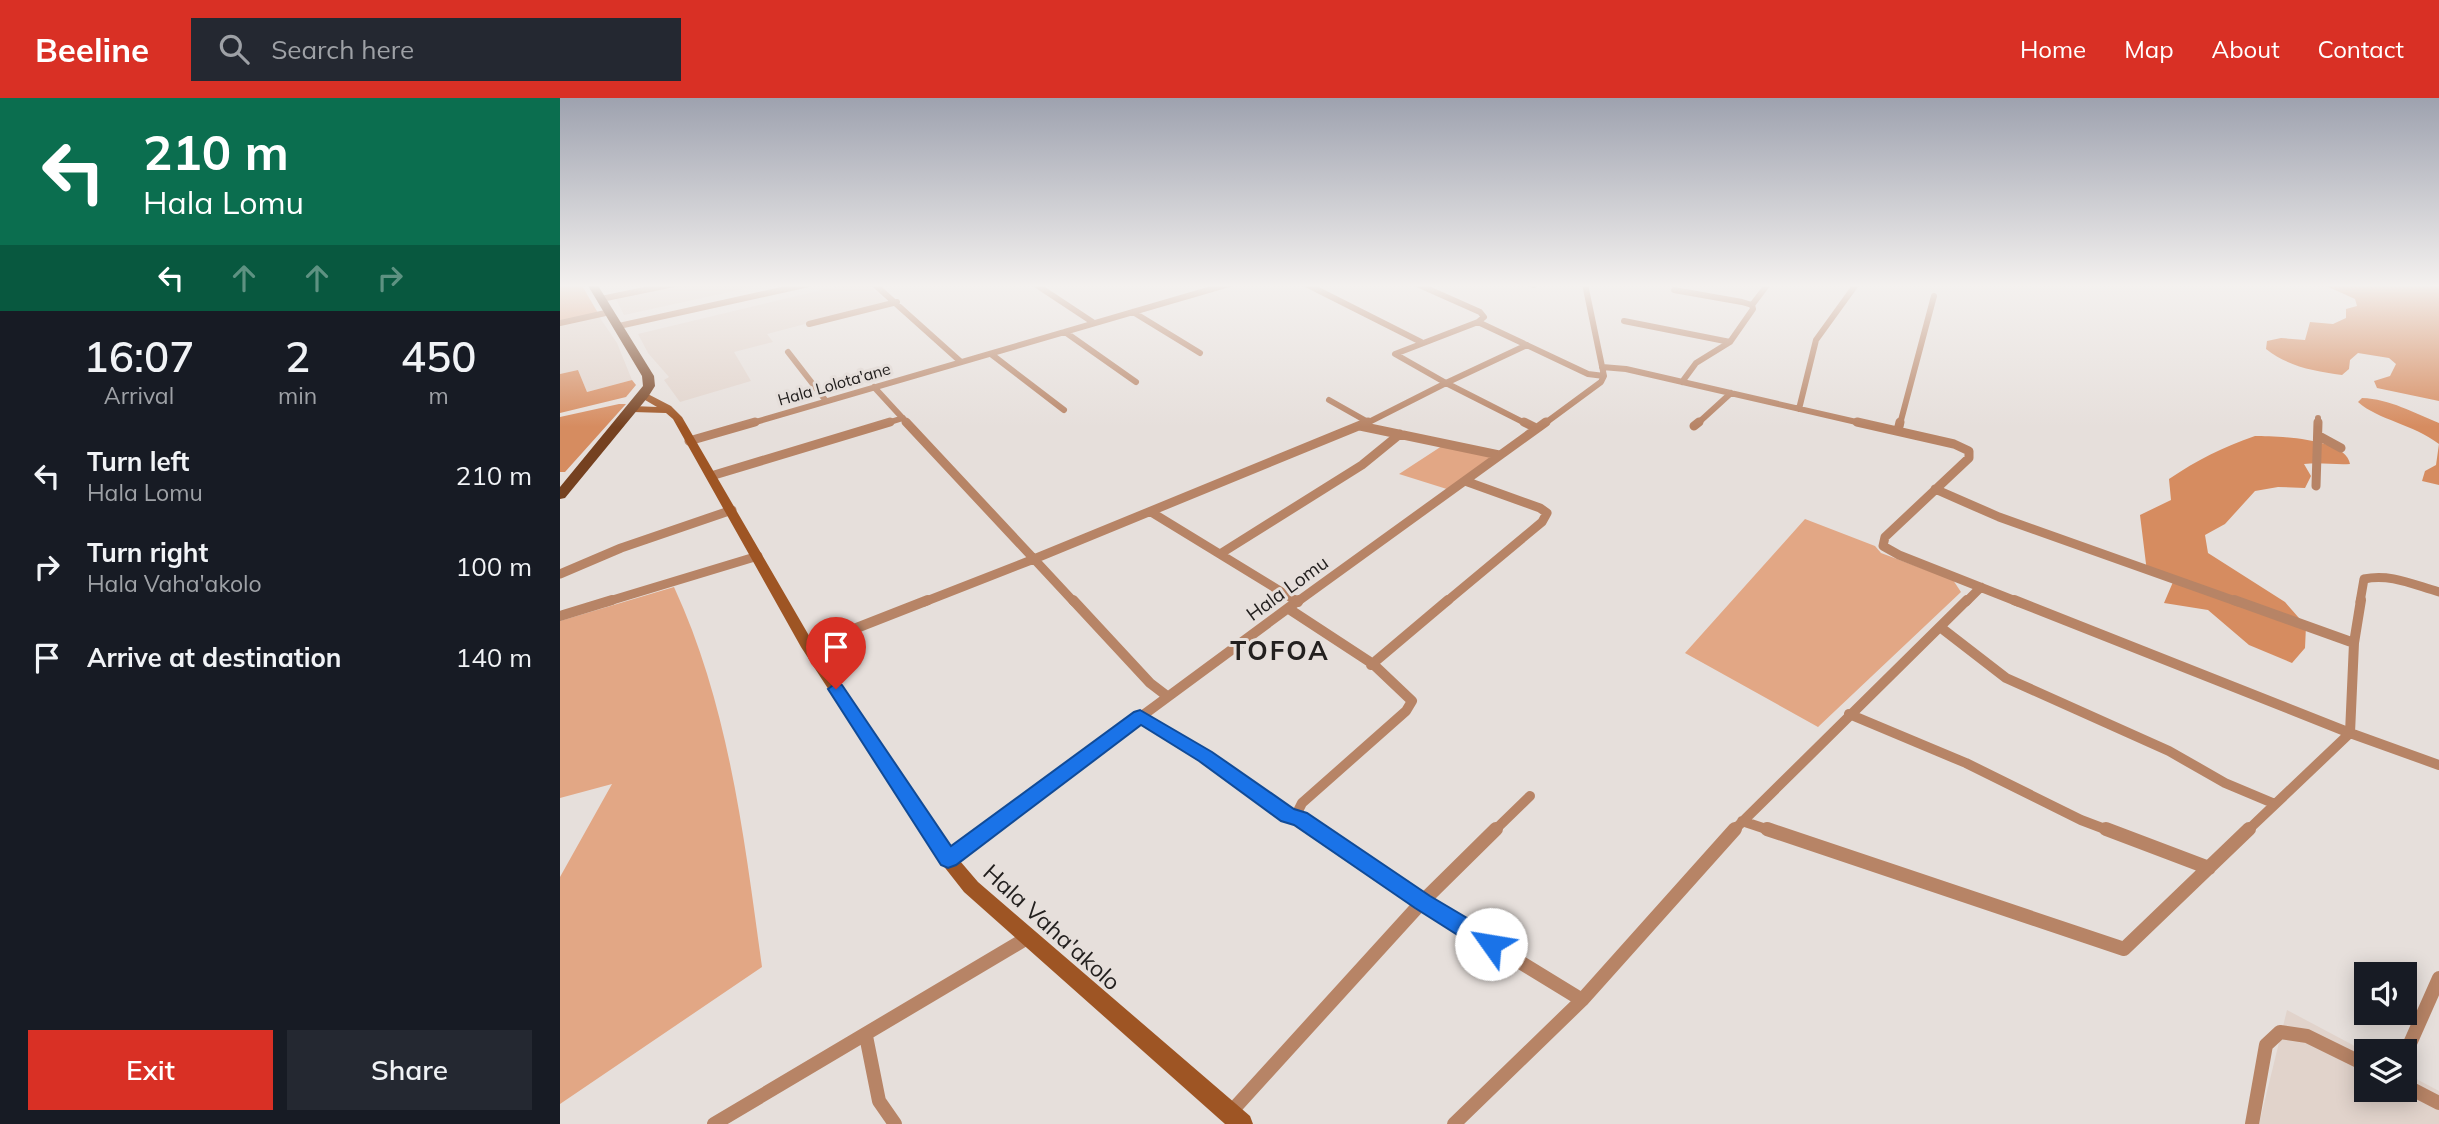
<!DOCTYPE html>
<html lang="en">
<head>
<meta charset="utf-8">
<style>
	:root { --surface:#171b24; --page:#242831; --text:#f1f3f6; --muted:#9ea1a6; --accent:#d93025 }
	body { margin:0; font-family:Mulish,sans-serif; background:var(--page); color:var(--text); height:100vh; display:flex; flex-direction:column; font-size:26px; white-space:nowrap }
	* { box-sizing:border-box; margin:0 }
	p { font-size:23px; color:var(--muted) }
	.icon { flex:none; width:38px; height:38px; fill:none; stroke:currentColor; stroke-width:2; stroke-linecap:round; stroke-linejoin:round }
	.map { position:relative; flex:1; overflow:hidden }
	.panel { display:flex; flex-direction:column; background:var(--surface); width:560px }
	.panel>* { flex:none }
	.hud { background:#0b6e4f; color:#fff; overflow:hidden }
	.controls { position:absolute; left:1794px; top:864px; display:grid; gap:14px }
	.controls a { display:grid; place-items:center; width:63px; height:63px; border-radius:0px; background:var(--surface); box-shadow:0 4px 18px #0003; font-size:35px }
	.pin { position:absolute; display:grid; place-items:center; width:60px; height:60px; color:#fff; margin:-72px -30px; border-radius:50% 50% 50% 0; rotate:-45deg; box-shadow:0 0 7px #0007 }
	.pin .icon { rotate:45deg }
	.me { position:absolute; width:77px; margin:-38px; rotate:302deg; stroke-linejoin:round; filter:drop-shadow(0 0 5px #0008) }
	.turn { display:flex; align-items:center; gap:24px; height:147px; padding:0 28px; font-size:32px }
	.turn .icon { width:91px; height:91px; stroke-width:2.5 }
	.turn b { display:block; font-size:49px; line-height:60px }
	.lanes { display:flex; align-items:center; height:66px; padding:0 28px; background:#0003; justify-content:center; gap:35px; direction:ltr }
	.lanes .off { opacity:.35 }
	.eta { display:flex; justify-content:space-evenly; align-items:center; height:119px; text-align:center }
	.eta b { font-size:42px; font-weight:600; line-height:49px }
	.primary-button { display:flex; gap:14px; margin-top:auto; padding:14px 28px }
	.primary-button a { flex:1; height:80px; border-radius:0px; background:var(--accent); color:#fff; font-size:28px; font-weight:600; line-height:80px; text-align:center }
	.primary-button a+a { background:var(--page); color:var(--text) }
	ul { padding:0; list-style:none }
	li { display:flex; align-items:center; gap:21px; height:91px; padding:0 28px }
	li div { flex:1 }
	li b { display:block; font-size:26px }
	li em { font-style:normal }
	header { display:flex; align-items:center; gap:42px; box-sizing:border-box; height:98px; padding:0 35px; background:var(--accent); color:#fff }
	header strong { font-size:33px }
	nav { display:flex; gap:38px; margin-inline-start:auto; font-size:24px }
	.search { width:490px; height:63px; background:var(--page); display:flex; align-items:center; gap:18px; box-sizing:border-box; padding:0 24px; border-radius:0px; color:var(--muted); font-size:26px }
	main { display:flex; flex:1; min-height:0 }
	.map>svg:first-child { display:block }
</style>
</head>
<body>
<header>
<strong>Beeline</strong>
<div class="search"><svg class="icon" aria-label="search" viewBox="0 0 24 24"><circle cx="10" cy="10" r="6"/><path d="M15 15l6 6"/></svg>Search here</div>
<nav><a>Home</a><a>Map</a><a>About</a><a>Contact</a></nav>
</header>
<main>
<section class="panel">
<div class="hud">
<div class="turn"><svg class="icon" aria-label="left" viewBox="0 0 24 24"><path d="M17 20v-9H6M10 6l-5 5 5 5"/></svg><div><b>210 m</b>Hala Lomu</div></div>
<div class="lanes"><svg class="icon" aria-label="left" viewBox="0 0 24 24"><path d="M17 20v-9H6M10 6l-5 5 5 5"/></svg><svg class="icon off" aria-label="ahead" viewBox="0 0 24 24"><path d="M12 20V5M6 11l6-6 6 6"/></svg><svg class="icon off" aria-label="ahead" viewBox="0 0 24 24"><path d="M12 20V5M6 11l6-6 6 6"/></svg><svg class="icon off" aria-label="right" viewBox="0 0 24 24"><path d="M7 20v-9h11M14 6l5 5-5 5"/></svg></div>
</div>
<div class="eta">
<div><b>16:07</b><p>Arrival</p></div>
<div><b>2</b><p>min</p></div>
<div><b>450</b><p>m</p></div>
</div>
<ul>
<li><svg class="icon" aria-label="left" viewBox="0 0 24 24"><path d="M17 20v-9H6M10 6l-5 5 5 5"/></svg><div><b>Turn left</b><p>Hala Lomu</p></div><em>210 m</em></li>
<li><svg class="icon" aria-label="right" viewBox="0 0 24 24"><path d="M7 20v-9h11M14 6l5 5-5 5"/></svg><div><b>Turn right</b><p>Hala Vaha'akolo</p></div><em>100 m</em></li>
<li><svg class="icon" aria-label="arrive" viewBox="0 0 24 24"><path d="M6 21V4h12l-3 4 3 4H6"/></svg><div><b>Arrive at destination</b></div><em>140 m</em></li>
</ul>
<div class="primary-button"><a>Exit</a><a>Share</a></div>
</section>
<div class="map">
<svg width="1879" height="1026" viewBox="0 0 1879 1026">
	<rect width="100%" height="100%" fill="#e6dfdb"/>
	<path fill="#e1d3cb" d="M126,186H206L64,217L56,201Z
		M287,186H306L329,204L207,236L213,244L174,254L191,283L120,304L104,282L109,279L88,255L78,236Z
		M38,217L57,245L72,282L27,294L18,272L0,276V226Z
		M1727,912L1806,954V992H1844L1845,975L1879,993V1026H1699Z"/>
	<path fill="#e2a785" d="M0,186H21L38,215L0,224Z
		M885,346L934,357L890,392L839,376Z
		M1245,421L1315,448L1321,455L1393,482L1401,494L1258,629L1125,555Z
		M114,489C169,608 184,739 202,869L0,1006V779L52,686L0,700V523Z"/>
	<path fill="#d68c60" d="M1762,186H1879V303L1817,290L1814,283L1830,278L1836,266L1829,260L1798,255L1790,262L1789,271L1782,277C1754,273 1729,269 1706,251L1707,243L1721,240L1745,242L1750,224L1773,226L1786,220V211L1797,208L1795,201Z
		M18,272L27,294L72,282L76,287L66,299L0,315V276Z
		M1802,300C1830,301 1854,315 1879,325V387L1862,383L1865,373L1876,367L1879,346C1853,326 1818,322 1798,304Z
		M59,306H66L5,374H0V319Z
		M1695,338C1717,338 1786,340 1790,366C1775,367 1760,364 1744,366L1751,378L1745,390L1718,389L1695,393L1665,426L1645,437L1648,455L1725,504L1746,528L1745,550L1732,565L1689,547L1648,512L1604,505L1613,484L1587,474L1580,417L1611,402L1609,381C1637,362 1663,349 1695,338Z"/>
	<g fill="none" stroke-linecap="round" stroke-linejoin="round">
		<path stroke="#b78466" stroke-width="6" d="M314,186L401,264
			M475,186L534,225
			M746,186L861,244
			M857,186L920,214L924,219L918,224L1028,276L1044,278
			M971,186L974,187
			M1114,192L1182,204L1192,207L1193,211L1170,244L1136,265L1122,284
			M41,201L114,186
			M1192,207L1208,186
			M573,214L640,255
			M1064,223L1170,244
			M0,225L50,214
			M249,226L337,204
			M59,228L249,186
			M505,234L576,284
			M967,247L886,285L967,326
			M228,254L266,303
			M431,256L504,312
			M1042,269L1066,271L1305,326
			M314,289L348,326
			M769,302L808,324
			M1239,311L1256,242L1295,188
			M189,326L669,186
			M324,326L343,320
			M805,326L886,285L835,256L918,224
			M984,326L1041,284L1044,278L1025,186
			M1137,326L1171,295
			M1340,326L1374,198
			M1758,326V320"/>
		<path stroke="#b78466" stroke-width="9" d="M346,324L474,461L808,324
			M964,324L976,330
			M1297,324L1394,346L1409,353V360L1325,439L1323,448L1339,457L1458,504
			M800,328L939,357
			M1134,328L1139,324
			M1338,333L1340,324
			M1759,338L1781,350
			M129,343L195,324
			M151,378L330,324
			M1756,388L1758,324
			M1375,391L1439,419L1678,504
			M591,414L738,504
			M660,456L802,367L840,336
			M0,476L61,450L172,412
			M46,504L198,458
			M364,504L474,461L514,504
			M737,504L986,324
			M886,504L982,424L987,415L980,410L905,383
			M1406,504L1421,489
			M1800,504L1804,481C1830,475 1854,487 1879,494"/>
		<path stroke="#b78466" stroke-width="10" d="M513,502L590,585L607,598
			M735,502L738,504
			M1454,502L1790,635L1879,667
			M1674,502L1794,545
			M729,511L813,566L852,603L846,613L742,705L738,713L740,720L759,733
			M0,518L52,502
			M1380,529L1446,580L1609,653L1665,685L1715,706
			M248,549L368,502
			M811,567L888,502
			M1289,616L1406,665L1521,722L1550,733
			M580,618L645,658L728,718L740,720
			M1182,723L1212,733
			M426,733L739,502
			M934,733L970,698
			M1173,733L1407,502
			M1687,733L1790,635L1794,545L1801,502"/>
		<path stroke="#b78466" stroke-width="14" d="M936,731L862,804L1022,902
			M1207,731L1564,851L1689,731
			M1546,731L1649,770
			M388,761L428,731
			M306,938L319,1003L335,1026
			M1844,959L1879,880
			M1844,987L1879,1005
			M670,1015L862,804L756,731
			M154,1026L467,840
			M894,1026L1022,902L1175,731
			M1692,1026L1706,947L1720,934L1747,938L1806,967"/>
		<path fill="#9e5524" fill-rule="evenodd" d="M84,294L111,308L122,319L255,548L394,756L418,784L690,1018L693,1026H665L404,794L382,766L241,549L113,321L106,315L73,314L68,311L73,308L97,309L80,299L79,297Z"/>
		<path fill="#754120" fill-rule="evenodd" d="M27,186H37L94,278L95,288L88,299L5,400L0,401V389L83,288L82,278Z"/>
	</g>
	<linearGradient id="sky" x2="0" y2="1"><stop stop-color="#9ea2af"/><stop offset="0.57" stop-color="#f4f1ef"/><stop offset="1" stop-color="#f4f1ef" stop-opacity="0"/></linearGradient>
	<rect width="1879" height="329" fill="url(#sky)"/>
	<path fill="#1a73e8" stroke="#114b97" stroke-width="2" d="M276,585L282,587L391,748L574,614L580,612L652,654L734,711L747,715L870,798L939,839L942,846L939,853L931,856L923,853L855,810L734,727L721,723L639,663L581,627L396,767L388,770L381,767L268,591Z"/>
	<g text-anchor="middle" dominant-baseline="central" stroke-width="6" stroke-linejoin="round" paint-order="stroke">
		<g font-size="16" fill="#23201f" stroke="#e6dfdb">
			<text transform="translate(274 286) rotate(-16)">Hala Lolota'ane</text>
		</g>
		<g font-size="19" fill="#23201f" stroke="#e6dfdb">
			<text transform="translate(727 490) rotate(-36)">Hala Lomu</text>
		</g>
		<g font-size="23" fill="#23201f" stroke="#e6dfdb">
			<text transform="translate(492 829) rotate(42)">Hala Vaha'akolo</text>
		</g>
		<g font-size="26" font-weight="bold" letter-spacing="2" fill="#23201f" stroke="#e6dfdb">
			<text x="720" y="552">TOFOA</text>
		</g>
	</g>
</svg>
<div class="controls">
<a><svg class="icon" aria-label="sound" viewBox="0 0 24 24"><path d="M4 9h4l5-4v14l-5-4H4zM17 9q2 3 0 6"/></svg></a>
<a><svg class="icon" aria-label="layers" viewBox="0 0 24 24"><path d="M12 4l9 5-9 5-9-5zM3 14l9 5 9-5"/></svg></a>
</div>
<div class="pin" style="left:276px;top:591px;background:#d93025"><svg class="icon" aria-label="arrive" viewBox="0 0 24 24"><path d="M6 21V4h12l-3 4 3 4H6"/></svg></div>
<svg class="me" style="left:931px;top:846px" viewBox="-20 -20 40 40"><circle r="19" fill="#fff"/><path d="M0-13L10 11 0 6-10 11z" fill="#1a73e8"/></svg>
</div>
</main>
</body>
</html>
